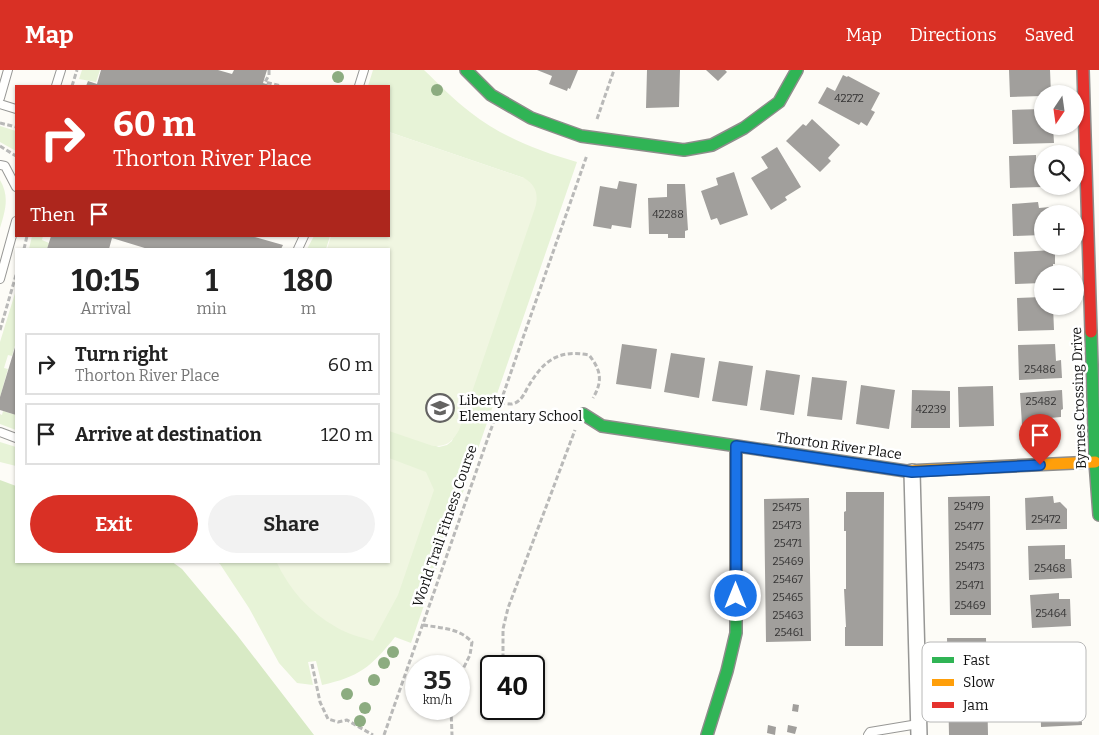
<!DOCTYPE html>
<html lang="en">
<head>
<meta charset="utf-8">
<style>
	:root { --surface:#fff; --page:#f2f2f2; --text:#222; --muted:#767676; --line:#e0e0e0; --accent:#d93025 }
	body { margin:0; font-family:Bitter,serif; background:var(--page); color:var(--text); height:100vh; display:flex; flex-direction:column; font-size:19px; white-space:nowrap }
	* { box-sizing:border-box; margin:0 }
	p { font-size:16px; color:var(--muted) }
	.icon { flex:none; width:28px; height:28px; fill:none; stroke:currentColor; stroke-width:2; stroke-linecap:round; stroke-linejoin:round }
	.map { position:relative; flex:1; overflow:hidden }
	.side { position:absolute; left:15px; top:178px; width:375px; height:315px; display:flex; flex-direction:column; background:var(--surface); border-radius:0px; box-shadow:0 1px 4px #0004 }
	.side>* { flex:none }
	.guide { position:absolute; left:15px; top:15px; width:375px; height:152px; border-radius:0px; box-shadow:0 1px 4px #0004; background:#d93025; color:#fff; overflow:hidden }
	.needle { width:32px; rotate:193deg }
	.tools { position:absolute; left:1034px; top:15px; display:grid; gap:10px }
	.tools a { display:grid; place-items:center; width:50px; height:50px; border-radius:50%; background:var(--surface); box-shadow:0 1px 4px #0004; font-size:25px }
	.speed { position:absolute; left:405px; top:585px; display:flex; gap:10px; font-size:25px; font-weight:700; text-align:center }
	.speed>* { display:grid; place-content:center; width:65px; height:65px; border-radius:50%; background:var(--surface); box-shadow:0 1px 4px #0004; line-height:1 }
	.speed small { font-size:12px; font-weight:400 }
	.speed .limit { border:2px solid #111; border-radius:8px; background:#fff; color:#111 }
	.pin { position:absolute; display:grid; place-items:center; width:42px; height:42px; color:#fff; margin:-51px -21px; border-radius:50% 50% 50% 0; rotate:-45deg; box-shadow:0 0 5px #0007 }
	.pin .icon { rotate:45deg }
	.me { position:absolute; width:55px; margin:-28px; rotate:0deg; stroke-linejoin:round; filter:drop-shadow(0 0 4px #0008) }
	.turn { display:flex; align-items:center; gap:18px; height:105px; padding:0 15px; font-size:22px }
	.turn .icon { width:65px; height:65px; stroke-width:2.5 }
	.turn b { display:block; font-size:35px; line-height:42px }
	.then { display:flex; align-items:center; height:48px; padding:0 15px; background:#0003; gap:10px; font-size:19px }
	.eta { display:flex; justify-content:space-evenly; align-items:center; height:85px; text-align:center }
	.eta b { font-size:30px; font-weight:700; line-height:35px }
	.primary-button { display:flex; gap:10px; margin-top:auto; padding:10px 15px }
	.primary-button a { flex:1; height:58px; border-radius:30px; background:var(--accent); color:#fff; font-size:20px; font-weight:700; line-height:58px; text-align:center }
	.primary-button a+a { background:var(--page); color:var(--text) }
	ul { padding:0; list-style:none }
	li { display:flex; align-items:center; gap:15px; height:62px; margin:0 10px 8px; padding:0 5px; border:2px solid var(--line); border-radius:0px }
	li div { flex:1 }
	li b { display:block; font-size:19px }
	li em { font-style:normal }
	header { display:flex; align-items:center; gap:30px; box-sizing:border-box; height:70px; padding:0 25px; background:var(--accent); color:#fff }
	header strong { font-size:24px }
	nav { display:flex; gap:28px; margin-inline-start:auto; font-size:18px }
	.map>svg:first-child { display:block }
</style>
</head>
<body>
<header>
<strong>Map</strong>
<nav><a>Map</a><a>Directions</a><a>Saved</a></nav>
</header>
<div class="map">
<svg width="1099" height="665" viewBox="0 0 1099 665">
	<rect width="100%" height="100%" fill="#fdfcf7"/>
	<path fill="#e7f3d7" d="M82,0H100L96,12L79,9Z
		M373,0H424C439,14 453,29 470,42C502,67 538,81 577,92L411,573L395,567C371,597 359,607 322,615L316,591L308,592L313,615L297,613L279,593L249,538L220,494L216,491H389V360L439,377L447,375L452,371L524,108L389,62V16H368Z
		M0,56L16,61V81L0,72Z
		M0,110C10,127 5,141 0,158Z
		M32,166H43L42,170L49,173L47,179H29Z
		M314,166H330L326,179H307Z
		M16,220V272L12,286L8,285L4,298L8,299L0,327V272Z
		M3,341L16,345V360L0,354V344L2,345Z
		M0,372L16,377V396L0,392Z"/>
	<path fill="#d8eac5" d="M0,410L16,416V491H171L182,499L237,565L314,665H0Z"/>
	<path fill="#f0f6e1" d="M389,62L524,108C536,115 539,125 535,138L459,360C453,371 447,377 433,376L389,361V179H327L331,166H389Z
		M389,388L426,402L434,420L398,525L373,571C361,567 347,564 336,557C309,542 289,519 276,491H389Z"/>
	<path fill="#a19f9c" d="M101,0H218L232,4L234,0H267L263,13L273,16H86L88,11L97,14Z
		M537,0H578L570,19L568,18L567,21L549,14L552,6Z
		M647,0H680L679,37L646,38Z
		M706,0H725L727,2L718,11Z
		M1009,0H1050L1051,24H1042V26L1010,27Z
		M843,5L847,7L848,6L880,23L871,40L875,42L867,56L861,52L859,55L818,33L827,17L835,21Z
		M1042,39V56H1053L1054,73L1013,74L1012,40Z
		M812,49L840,75L828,88L831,91L820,102L786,71L803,54L806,56Z
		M777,77L801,117L785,127L787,130L771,140L751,108L768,98L761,87Z
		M1036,85V90H1042V117L1010,118L1009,86Z
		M734,102L748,145L720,155L717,148L711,150L701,121L718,115L716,108Z
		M619,111L637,114L631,158L612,155L611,159L593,156L600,116L617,119Z
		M667,114H685L688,160L685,161V168H668V164H649L648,128L667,127Z
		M1038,132L1039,138L1050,137V144H1042V165L1013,166L1012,134Z
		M51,166H251L283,175L281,179H148L112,168L109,179H47Z
		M1055,180V194H1053V204H1042V213L1015,214L1014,182Z
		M1042,227V236H1053L1054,260L1018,261L1017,228Z
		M16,274V345L0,340V327Z
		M622,274L657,279L651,319L616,314Z
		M1055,274L1056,291L1061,290L1062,308L1019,310L1018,275Z
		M671,283L705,288L699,328L664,322Z
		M719,291L753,296L747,336L712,331Z
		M766,300L800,305L794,345L760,340Z
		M812,307L847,311L842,350L807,346Z
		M861,315L895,320L889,359L856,354Z
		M993,316L994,356L959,357L958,317Z
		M912,320L950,321V358H911Z
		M1062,320L1063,339L1061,340V347L1050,348V353L1022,355L1020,323Z
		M846,422H884L883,576H845V557H846L844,519H846V461H844V442L846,441Z
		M990,426L991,545H950L948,427Z
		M1053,426L1054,433L1060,432L1067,439V459L1026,460L1025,428Z
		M809,428L811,571L766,572L764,429Z
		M1065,475V489H1071L1072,508L1029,510L1028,476Z
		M1059,523V529H1070L1071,556L1032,558L1030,525Z
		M947,568H986L988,665H949Z
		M1081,621L1082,655L1041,657L1040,622Z
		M793,634L799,635L798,642L792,641Z
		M768,655L776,657L775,665L767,663Z
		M788,655L797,657L795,664L787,662Z"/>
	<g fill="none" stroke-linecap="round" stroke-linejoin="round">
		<defs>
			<path id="lane" d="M56,16L61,0
				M359,16L364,0
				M0,28L8,0
				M0,34L16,39
				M0,95L5,96L16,117
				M298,179L304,166
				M0,209L16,151
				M0,362L16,368
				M868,665L870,662L918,654"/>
			<path id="street" d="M912,402L919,665"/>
			<path id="fast" d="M466,0L491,25L531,48L581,66L684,80L712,75L744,58L779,32L797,0
				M1091,262L1095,392L1099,445
				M583,344L602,356L906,401
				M707,665L727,601L736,563V376"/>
			<path id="slow" d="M906,401L1095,392"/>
			<path id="jam" d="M1083,0L1091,262"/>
		</defs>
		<use href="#lane" stroke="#979795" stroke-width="10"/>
		<use href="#street" stroke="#979795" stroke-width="18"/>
		<use href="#fast" stroke="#8e8d8b" stroke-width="14"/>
		<use href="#slow" stroke="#8e8d8b" stroke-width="14"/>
		<use href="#jam" stroke="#8e8d8b" stroke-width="14"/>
		<path stroke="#b9b9b8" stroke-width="3" stroke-dasharray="5 2.5" stroke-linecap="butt" d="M269,0V5L265,12L281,16
			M72,16L77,0
			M597,49L614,0
			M0,53L16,57
			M0,76L16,86
			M24,179L27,166
			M0,260L16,205
			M500,333C504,333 509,334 512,334C521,332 524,324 528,317C543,291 558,279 589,285C601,300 603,311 593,328
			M423,555C441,558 459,558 472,572L470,585L459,607
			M312,594L320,632L328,649L338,652L347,650L373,665
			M503,596V559L508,538L575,360
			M451,639L452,665
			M384,665L587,85"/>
		<use href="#lane" stroke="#fffffe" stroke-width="8"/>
		<use href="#street" stroke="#fffffe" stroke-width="15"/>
		<use href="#fast" stroke="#30b455" stroke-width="11"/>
		<use href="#slow" stroke="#ff9f0a" stroke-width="11"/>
		<use href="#jam" stroke="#e5322d" stroke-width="11"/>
	</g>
	<g fill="#8cac80">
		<circle cx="338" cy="7" r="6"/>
		<circle cx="437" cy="20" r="6"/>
		<circle cx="393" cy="582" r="6"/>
		<circle cx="384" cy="593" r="6"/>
		<circle cx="374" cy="610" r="6"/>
		<circle cx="347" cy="624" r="6"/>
		<circle cx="365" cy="638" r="6"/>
		<circle cx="360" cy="651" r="6"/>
	</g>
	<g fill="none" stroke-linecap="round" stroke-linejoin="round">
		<defs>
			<path id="route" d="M736,526V376L912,402L1040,395"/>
		</defs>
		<use href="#route" stroke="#114b97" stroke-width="12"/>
		<use href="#route" stroke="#1a73e8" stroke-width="9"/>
	</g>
	<defs>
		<symbol id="school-ring" viewBox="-11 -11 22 22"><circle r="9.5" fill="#fff" stroke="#646362" stroke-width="1.5"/><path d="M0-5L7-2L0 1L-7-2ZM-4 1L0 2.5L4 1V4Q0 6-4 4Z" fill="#646362"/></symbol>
	</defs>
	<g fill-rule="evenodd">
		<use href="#school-ring" x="424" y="322" width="32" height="32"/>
	</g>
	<g text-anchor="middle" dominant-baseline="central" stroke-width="5" stroke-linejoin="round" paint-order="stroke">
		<g font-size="11" fill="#353434">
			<text x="849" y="28">42272</text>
			<text x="668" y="144">42288</text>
			<text x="1040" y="299">25486</text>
			<text x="1041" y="331">25482</text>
			<text x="931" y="339">42239</text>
			<text x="969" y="436">25479</text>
			<text x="787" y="437">25475</text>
			<text x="1046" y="449">25472</text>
			<text x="787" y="455">25473</text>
			<text x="969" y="456">25477</text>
			<text x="788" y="473">25471</text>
			<text x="970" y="476">25475</text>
			<text x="788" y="491">25469</text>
			<text x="970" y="496">25473</text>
			<text x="1050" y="498">25468</text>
			<text x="788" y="509">25467</text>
			<text x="970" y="515">25471</text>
			<text x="788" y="527">25465</text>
			<text x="970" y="535">25469</text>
			<text x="1051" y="543">25464</text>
			<text x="788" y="545">25463</text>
			<text x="789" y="562">25461</text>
		</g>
		<g font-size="14" fill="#111" stroke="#fff">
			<text transform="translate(1079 328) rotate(-92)">Byrnes Crossing Drive</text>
			<text transform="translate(839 376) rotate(8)">Thorton River Place</text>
			<text transform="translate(445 456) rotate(-71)">World Trail Fitness Course</text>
		</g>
		<g font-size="14" fill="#111" stroke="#fff" text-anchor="start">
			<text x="459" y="330">Liberty<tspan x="459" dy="16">Elementary School</tspan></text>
		</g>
	</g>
	<rect x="922" y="572" width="164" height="80" rx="8" fill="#fff" stroke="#b8b8b8" stroke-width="1"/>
	<rect x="932" y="587" width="22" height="6" fill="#30b455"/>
	<rect x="932" y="609" width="22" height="7" fill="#ff9f0a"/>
	<rect x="932" y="632" width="22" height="6" fill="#e5322d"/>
	<g font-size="14" fill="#111">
		<text x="963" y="595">Fast</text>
		<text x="963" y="617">Slow</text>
		<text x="963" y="640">Jam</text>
	</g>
</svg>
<div class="tools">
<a><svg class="needle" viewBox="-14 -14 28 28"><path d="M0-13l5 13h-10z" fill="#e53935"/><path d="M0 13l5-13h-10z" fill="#767676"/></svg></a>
<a><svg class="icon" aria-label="search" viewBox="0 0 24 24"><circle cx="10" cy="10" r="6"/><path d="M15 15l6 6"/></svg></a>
<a>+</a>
<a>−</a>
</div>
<div class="speed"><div>35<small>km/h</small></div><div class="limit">40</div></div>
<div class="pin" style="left:1040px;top:395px;background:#d93025"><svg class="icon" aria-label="arrive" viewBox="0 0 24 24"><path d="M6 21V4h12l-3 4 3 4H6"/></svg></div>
<svg class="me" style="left:736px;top:526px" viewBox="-20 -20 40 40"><circle r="17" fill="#1a73e8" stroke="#fff" stroke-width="3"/><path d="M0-11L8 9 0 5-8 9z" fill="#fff"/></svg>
<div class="guide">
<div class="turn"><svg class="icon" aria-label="right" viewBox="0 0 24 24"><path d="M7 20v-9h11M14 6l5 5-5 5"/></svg><div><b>60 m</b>Thorton River Place</div></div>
<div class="then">Then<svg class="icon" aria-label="arrive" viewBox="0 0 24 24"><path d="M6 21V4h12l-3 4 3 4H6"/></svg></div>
</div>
<section class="side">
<div class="eta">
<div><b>10:15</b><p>Arrival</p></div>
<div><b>1</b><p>min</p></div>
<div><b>180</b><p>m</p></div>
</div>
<ul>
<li><svg class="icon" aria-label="right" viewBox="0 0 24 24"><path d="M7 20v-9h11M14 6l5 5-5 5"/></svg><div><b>Turn right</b><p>Thorton River Place</p></div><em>60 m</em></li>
<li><svg class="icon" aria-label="arrive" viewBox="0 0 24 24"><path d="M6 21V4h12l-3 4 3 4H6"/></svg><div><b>Arrive at destination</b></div><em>120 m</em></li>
</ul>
<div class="primary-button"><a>Exit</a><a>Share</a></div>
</section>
</div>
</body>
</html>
